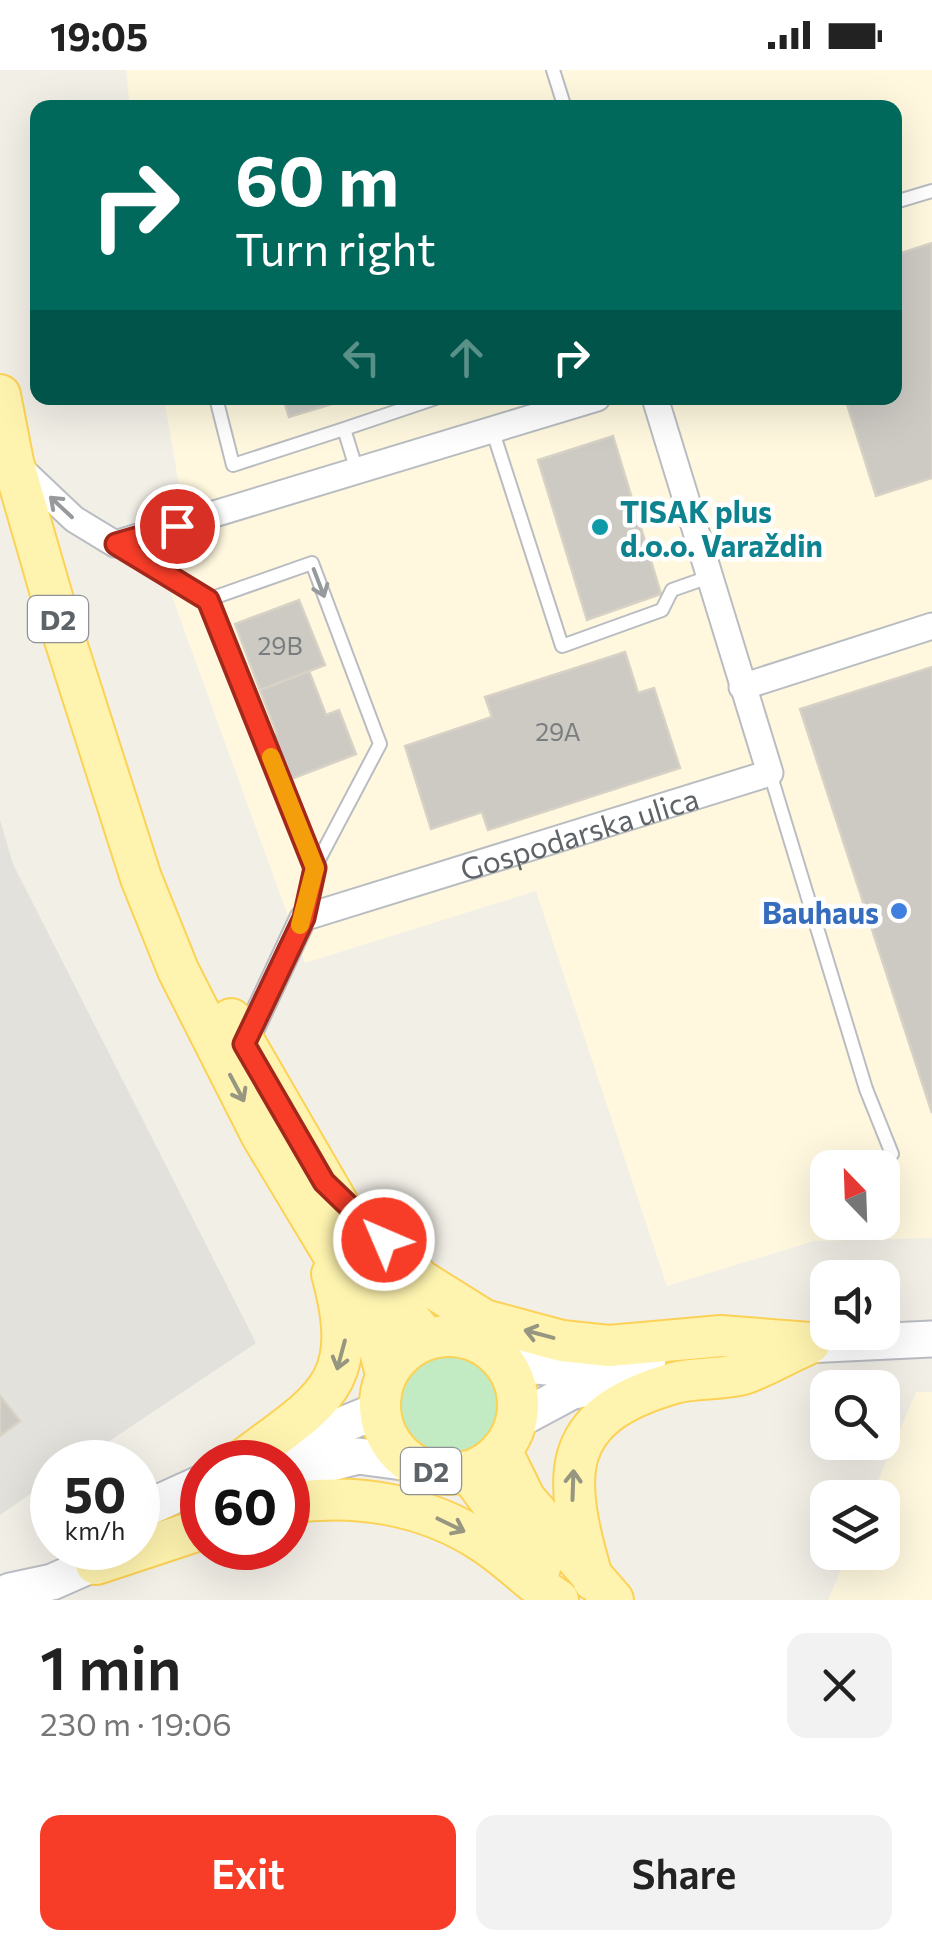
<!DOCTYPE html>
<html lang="en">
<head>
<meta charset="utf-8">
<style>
	:root { --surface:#fff; --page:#f2f2f2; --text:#222; --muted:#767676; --accent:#f73d28 }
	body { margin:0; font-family:Commissioner,sans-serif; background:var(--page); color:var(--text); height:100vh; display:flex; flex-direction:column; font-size:38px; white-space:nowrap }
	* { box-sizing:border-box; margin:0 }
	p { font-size:32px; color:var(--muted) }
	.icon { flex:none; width:55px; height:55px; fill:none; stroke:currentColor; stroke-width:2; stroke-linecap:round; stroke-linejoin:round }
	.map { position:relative; height:1530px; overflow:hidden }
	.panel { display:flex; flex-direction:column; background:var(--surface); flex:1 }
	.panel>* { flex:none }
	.top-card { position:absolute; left:30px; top:30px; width:872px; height:305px; border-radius:20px; box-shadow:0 10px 40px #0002; background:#00695c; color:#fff; overflow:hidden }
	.needle { width:65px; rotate:337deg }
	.tools { position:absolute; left:810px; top:1080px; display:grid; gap:20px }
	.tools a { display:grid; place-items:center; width:90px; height:90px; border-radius:20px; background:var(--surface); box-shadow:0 10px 40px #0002; font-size:50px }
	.speed { position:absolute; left:30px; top:1370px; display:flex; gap:20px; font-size:50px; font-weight:700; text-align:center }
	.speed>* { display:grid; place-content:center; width:130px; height:130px; border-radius:50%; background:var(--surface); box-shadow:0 10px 40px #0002; line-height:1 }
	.speed small { font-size:25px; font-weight:400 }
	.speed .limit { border:15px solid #d22; background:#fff; color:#111 }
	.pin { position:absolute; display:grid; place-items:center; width:85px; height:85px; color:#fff; margin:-42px; border:5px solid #fff; border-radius:50%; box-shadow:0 2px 10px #0007 }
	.me { position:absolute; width:110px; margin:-55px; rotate:315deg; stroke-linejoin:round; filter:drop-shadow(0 0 8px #0008) }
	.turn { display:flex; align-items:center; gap:35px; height:210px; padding:0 40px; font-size:45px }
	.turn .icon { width:130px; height:130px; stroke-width:2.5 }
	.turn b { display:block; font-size:70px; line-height:85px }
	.lanes { display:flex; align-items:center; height:95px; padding:0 40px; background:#0003; justify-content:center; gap:50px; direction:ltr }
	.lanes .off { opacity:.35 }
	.round { display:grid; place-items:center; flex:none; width:105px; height:105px; border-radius:20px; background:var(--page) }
	.summary { display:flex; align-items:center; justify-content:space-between; height:170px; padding:0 40px }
	h1 { font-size:60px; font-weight:600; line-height:75px }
	.button { display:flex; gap:20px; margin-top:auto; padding:20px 40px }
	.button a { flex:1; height:115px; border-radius:20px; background:var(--accent); color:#fff; font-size:40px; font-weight:600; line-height:115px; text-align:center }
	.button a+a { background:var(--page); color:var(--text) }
	.status { display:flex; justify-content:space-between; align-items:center; height:70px; padding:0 50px; background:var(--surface); direction:ltr }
	.status svg { height:28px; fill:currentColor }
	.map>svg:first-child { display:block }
</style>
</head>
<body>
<div class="status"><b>19:05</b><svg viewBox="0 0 49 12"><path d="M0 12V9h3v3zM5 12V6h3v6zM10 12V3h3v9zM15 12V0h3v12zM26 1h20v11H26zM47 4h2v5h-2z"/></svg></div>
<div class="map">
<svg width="932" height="1530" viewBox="0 0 932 1530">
	<rect width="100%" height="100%" fill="#f2efe7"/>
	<path fill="#fff8df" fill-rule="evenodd" d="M126,0H932V1168L814,1171L667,1216L536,821L305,893L139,435L180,421L164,328H895V38H130ZM828,1098H882V1152H828Z
		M916,1322H932V1530H828L848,1483L882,1482V1428L871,1427Z"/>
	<path fill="#e2e1db" d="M0,750L13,794L256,1273L78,1392H52V1409L0,1445Z"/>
	<path fill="#c2eac3" d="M393 1337a53 53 0 1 1 106 0a53 53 0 1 1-106 0Z"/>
	<path fill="#cdcac4" stroke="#d7d2c5" stroke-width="2.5" d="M932,173V408L876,426L845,328H895V185Z
		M283,328H352L289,347Z
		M613,366L661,524L587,550L538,390Z
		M299,530L325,595L260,620L235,554Z
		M625,582L638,623L654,618L680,698L488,760L482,742L431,759L405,676L492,647L485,627Z
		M932,597V1043L800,639Z
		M309,601L326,645L339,640L356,684L276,715L259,672L277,664L260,620Z
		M0,1326L20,1351L0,1366Z"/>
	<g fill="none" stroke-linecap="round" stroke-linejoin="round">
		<defs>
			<path id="lane" d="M553,0L565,38
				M895,132L932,121
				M216,328L233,395L344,359L357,401
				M344,359L436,328
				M492,359L562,576L662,540L672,520L709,507
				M116,474L207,530L315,797L304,846
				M207,530L312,493L380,674L315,797
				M770,703L866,1019L892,1084"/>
			<g id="street">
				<path d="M17,395L74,449L115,474L597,328"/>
				<path d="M742,617L932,556"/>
				<path id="s1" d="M244,974L303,848L770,703L655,328"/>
			</g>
			<path id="secondary" d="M784,1276L932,1269
				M501,1289C551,1304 597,1296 648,1289
				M516,1351L570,1322L613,1312
				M251,1392L379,1340
				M288,1404L358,1386L410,1393
				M138,1442L202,1413
				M10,1521L52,1512L118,1483"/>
			<path id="primary" d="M0,325L13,392L59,551L141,808L178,900L262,1066L371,1247L386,1304
				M231,949L395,1232L427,1269
				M365,1148L420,1210L484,1250L562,1271L609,1276L721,1266L810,1273
				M380 1335a69 69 0 1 1 138 0a69 69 0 1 1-138 0Z
				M501,1380L525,1429L613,1530
				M240,1392C322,1330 363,1316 332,1204
				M468,1401L540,1498
				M288,1433C355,1423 425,1434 483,1472C510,1489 531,1513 558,1530
				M96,1494L202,1459
				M593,1510C563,1408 555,1347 674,1313C696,1307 721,1310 743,1304C764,1297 785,1284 806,1275"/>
		</defs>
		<use href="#lane" stroke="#b9bdc1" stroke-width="16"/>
		<use href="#street" stroke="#b9bdc1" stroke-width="29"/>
		<use href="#secondary" stroke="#babdc3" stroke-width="39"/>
		<use href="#primary" stroke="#fcd256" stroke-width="44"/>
		<use href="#lane" stroke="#fff" stroke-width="12"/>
		<use href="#street" stroke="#fff" stroke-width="25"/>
		<use href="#secondary" stroke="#fff" stroke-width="35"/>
		<use href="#primary" stroke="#fff4af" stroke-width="40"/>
	</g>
	<defs><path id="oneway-shaft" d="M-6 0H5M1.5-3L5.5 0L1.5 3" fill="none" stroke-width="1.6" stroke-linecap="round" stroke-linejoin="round" transform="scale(2.5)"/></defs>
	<g stroke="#969a9d">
		<use href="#oneway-shaft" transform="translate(61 437) rotate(-137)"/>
		<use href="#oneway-shaft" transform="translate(319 513) rotate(69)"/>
	</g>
	<g stroke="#969681">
		<use href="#oneway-shaft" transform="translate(237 1018) rotate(62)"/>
		<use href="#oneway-shaft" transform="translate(539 1264) rotate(-165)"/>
		<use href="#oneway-shaft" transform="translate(341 1285) rotate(105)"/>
		<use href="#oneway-shaft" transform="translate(573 1415) rotate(-88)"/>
		<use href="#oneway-shaft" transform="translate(451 1455) rotate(26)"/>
	</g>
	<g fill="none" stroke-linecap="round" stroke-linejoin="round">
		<defs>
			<path id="route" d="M177,456L116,474L208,530L315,798L304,848L244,974L324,1112L384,1170"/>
		</defs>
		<use href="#route" stroke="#a1281a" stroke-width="25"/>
		<use href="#route" stroke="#f73d28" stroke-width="18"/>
		<path stroke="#f59e0b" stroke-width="18" d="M271,687L315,798L300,855"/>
	</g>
	<circle fill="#0f9aa8" stroke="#fff" stroke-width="4" cx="600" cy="457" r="10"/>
	<circle fill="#3f7fe0" stroke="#fff" stroke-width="4" cx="899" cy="841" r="10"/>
	<g text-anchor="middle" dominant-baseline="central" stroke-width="9" stroke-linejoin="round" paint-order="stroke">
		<g font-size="25" fill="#7a7d7f">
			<text x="280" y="575">29B</text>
			<text x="558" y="661">29A</text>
		</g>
		<g fill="#fff" stroke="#8e9295" stroke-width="2.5">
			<rect x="28" y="526" width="60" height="46" rx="8"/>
			<rect x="401" y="1378" width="60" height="46" rx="8"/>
		</g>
		<g font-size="28" font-weight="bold" fill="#5e6368">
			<text x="58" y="549">D2</text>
			<text x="431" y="1401">D2</text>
		</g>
		<g font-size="30" font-weight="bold" fill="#0d838f" stroke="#fff" text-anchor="start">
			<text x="620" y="440">TISAK plus<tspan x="620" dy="34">d.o.o. Varaždin</tspan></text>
		</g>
		<g font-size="30" fill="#5e6368" stroke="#fff">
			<text stroke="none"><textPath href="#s1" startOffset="428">Gospodarska ulica</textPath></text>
		</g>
		<g font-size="30" font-weight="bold" fill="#366cbe" stroke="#fff" text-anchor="end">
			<text x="879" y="841">Bauhaus</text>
		</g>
	</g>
</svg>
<div class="tools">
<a><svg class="needle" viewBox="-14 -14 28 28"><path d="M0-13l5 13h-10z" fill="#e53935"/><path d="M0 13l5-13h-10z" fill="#767676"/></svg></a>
<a><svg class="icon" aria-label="sound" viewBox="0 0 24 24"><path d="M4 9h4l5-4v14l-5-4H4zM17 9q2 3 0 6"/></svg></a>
<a><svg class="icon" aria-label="search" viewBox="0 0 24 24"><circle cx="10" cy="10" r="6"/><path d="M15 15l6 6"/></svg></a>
<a><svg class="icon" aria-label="layers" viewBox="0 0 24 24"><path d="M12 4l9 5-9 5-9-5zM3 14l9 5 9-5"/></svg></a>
</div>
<div class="speed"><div>50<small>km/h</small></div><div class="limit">60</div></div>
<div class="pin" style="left:177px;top:456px;background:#d93025"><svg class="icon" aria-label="arrive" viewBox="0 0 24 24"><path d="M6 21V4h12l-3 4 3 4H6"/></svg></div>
<svg class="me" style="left:384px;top:1170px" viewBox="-20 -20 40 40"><circle r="17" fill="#f73d28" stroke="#fff" stroke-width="3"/><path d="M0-11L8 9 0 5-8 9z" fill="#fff"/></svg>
<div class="top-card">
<div class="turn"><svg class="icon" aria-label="right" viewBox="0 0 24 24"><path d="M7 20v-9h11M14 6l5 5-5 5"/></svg><div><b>60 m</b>Turn right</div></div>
<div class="lanes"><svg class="icon off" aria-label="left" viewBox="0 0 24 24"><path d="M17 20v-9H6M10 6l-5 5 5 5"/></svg><svg class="icon off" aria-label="ahead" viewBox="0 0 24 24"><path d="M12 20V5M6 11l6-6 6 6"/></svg><svg class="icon" aria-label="right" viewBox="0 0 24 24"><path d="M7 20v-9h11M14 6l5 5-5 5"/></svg></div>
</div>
</div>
<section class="panel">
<div class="summary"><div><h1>1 min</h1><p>230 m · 19:06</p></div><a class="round"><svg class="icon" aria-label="close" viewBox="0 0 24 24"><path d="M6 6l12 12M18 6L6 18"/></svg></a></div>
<div class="button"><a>Exit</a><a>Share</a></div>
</section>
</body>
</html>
